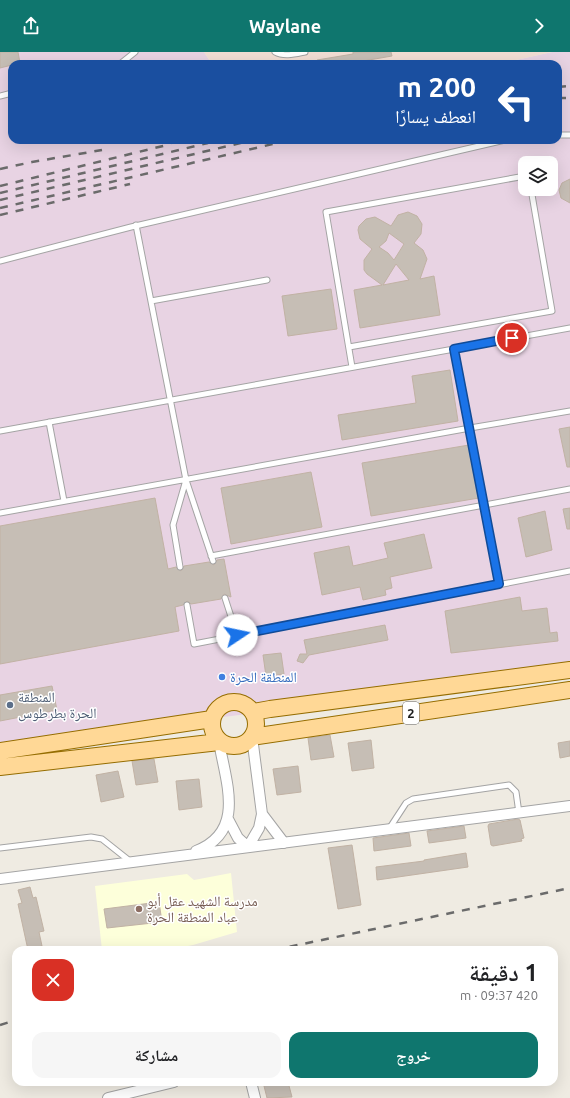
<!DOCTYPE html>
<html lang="ar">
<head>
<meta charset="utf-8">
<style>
	:root { --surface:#fff; --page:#f6f6f6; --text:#202124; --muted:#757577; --accent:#0f766e }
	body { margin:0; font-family:Ubuntu,"Noto Naskh Arabic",sans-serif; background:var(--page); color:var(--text); direction:rtl; height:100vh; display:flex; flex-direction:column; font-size:15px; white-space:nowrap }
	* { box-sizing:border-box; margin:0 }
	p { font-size:13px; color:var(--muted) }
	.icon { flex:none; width:22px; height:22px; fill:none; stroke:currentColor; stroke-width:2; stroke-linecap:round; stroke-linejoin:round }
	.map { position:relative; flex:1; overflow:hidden; direction:ltr }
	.details { position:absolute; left:12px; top:894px; width:546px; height:140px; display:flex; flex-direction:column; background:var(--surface); border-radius:12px; box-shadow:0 4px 16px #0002; direction:rtl }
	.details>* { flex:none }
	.guide { position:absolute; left:8px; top:8px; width:554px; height:84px; border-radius:12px; box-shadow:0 4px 16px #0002; direction:rtl; background:#1a4fa0; color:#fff; overflow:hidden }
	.buttons { position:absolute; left:518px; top:104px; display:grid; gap:8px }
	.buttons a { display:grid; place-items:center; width:40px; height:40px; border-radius:8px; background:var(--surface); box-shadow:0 4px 16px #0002; font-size:20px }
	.pin { position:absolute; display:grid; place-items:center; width:34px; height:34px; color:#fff; margin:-17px; border:2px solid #fff; border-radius:50%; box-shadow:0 1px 4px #0007 }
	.me { position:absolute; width:44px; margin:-22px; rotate:79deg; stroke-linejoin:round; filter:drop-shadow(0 0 3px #0008) }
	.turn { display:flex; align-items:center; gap:14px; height:84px; padding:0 20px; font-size:18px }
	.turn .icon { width:52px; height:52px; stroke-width:2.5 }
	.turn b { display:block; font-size:28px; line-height:34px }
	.round { display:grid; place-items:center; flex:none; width:42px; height:42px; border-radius:12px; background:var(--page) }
	.overview { display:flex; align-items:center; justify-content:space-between; height:68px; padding:0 20px }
	h1 { font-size:24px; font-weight:600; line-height:30px }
	.action { display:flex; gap:8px; margin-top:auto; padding:8px 20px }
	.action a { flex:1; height:46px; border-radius:12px; background:var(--accent); color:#fff; font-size:16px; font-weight:600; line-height:46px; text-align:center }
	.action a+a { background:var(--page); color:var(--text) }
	header { display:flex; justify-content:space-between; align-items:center; height:52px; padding:0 20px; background:var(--accent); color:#fff; font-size:18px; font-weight:600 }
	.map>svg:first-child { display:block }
</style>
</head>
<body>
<header><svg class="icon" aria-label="forward" viewBox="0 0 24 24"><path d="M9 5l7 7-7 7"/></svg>Waylane<svg class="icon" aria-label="share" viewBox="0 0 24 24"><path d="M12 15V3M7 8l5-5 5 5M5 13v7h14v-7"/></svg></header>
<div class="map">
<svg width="570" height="1046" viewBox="0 0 570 1046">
	<rect width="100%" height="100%" fill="#efebe2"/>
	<path fill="#e8d3e3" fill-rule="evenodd" d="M0,0H204L212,12H12V88H558V12H498L552,0H570V623L0,692ZM525,111H551V137H525Z"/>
	<path fill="#fdffda" d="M231,821L237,880L193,893L167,898H102L95,834L187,822L194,828Z"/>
	<path fill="#f2ded4" d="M204,0H552L498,12H212Z"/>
	<path fill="#c6beb5" stroke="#c1b2a4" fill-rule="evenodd" d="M0,0H18L20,11L0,16Z
		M353,0H391L392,4L346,12H318L317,8L353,2Z
		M570,127V151L561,146L559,138L562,131Z
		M408,160L417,164L422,172L421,182L414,191L423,198L427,207L420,227L434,224L440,263L360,276L354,238L382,233L367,222L364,218V208L372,197L360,187L358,178L359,174L366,167L375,165L391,174L398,163ZM389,181L404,192L394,208L388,201L379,195L386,189ZM396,212L409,228L383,233Z
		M331,237L337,277L288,284L282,244Z
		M450,318L458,369L342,388L338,363L416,351L412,324Z
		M570,375V415H567L559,377Z
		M469,393L479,446L371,464L362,411Z
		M311,420L322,475L231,492L221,436Z
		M155,446L168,517L176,515L181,519L184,514L209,510L214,513L217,508L224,507L231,545L224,542L221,547L191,552L187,549L183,553L175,555L179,579L0,612V474Z
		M570,456V477H567L563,457Z
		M545,459L552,498L526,505L518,466Z
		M424,482L432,516L390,525L392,536L385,538L386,543L363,548L360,535L322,543L314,501L349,494L353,514L388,506L384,491Z
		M520,545L522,559L547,556L550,581L557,580L558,589L451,601L445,559Z
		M385,573L388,588L309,603L303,611L297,609L300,602H307L304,588Z
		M281,601L284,622L266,624L263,603Z
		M52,634L57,658L0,669V643Z
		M330,683L334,705L311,708L308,686Z
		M371,688L374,716L352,719L348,691Z
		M570,689V704L560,706L558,691Z
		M154,707L158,730L136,733L132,709Z
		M298,714L301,740L277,743L273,717Z
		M118,719L124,745L101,750L96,723Z
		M199,727L202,755L179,758L176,729Z
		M518,767L520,768L524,786L521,787L522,789L493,794L491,793L488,774L489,772Z
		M464,774L466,786L429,791L427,779Z
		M409,781L411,794L374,799L373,786Z
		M352,793L361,853L338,857L328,796Z
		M466,801L468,815L377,828L376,815L424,809V808Z
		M30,835L33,846L36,845L44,879L39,880L42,894L28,898L18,852L22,851L18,838Z
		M159,850L162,870L107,876L104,857Z
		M263,1030H288L292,1045L267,1046Z"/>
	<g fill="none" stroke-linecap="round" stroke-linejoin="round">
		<defs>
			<path id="lane" d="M275,0C284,5 295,2 305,0
				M120,12L135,0
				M0,44L12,41
				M558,83H570
				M136,173L186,428
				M0,209L131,175L505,88
				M151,249L267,228
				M349,295L552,259L531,137
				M455,297L499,532
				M352,315L326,160L525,124
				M49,370L64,449
				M0,379L570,276
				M0,461L470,376L570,359
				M211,504L570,437
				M180,515L173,473L186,428L213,509
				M225,546L237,583
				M187,553L194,592L570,519
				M389,777L406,751L413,747L509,733L516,740L519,761
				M0,796L91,785L102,787L131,810"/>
			<path id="street" d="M262,762L284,791
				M228,767L238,786L248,795L259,776L262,762L252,685
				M196,799C246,780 226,731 219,690
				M0,827L570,754
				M251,1030L255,1046
				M108,1046L174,1030"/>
			<path id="primary" d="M212 672a22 22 0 1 1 44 0a22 22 0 1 1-44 0Z
				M253,660L270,657L570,618
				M252,685L570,638
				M0,699L212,667
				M0,715L219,690"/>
		</defs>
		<use href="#lane" stroke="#a4a4a4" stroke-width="7"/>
		<use href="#street" stroke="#a4a4a4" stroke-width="12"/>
		<use href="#primary" stroke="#956d00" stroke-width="18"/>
		<use href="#lane" stroke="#fff" stroke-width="5"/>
		<use href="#street" stroke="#fff" stroke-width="10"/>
		<use href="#primary" stroke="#ffd896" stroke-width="16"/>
		<path stroke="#6b6b6b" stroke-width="2.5" stroke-dasharray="8 8" stroke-linecap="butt" d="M558,35L570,34
			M558,46H570
			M0,117L32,110L102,98
			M0,134L171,92
			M0,141L208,91
			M0,148L245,90
			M0,156L290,88
			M0,163L130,132
			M274,898L570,836
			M0,973L16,968"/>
	</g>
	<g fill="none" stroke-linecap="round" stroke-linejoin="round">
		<defs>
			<path id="route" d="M237,583L499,532L454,297L512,286"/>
		</defs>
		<use href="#route" stroke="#114b97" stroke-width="10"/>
		<use href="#route" stroke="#1a73e8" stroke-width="7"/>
	</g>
	<circle fill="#3f7fe0" stroke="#fff" stroke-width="1.5" cx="222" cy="625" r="4"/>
	<circle fill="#5c6f8a" stroke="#fff" stroke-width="1.5" cx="10" cy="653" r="4"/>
	<circle fill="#8d6e63" stroke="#fff" stroke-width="1.5" cx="139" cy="857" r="4"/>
	<g text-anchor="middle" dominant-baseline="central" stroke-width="3" stroke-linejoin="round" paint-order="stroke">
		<rect fill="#fff" stroke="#616161" stroke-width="1" x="403" y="650" width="16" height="22" rx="3"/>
		<g font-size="13" font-weight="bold" fill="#1d1d1d">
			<text x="411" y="661">2</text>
		</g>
		<g font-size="14" fill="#366cbe" stroke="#fff" text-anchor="start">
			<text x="230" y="625">المنطقة الحرة</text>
		</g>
		<g font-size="14" fill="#4e5e75" stroke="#fff" text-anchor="start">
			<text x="18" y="645">المنطقة<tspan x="18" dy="16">الحرة بطرطوس</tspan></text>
		</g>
		<g font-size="14" fill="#785e54" stroke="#fff" text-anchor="start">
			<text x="147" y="849">مدرسة الشهيد عقل أبو<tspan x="147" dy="16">عباد المنطقة الحرة</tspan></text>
		</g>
	</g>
</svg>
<div class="buttons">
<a><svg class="icon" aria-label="layers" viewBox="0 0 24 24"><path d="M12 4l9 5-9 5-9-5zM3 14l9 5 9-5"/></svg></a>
</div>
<div class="pin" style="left:512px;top:286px;background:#d93025"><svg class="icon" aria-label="arrive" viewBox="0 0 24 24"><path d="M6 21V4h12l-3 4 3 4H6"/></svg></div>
<svg class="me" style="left:237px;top:583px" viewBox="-20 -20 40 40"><circle r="19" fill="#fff"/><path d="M0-13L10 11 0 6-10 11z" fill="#1a73e8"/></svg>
<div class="guide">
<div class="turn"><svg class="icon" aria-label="left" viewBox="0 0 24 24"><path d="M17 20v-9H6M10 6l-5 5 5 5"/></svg><div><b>200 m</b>انعطف يسارًا</div></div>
</div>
<section class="details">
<div class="overview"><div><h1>1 دقيقة</h1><p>420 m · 09:37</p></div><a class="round" style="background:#d93025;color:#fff"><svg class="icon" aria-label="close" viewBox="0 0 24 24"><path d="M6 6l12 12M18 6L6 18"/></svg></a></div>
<div class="action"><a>خروج</a><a>مشاركة</a></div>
</section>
</div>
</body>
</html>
